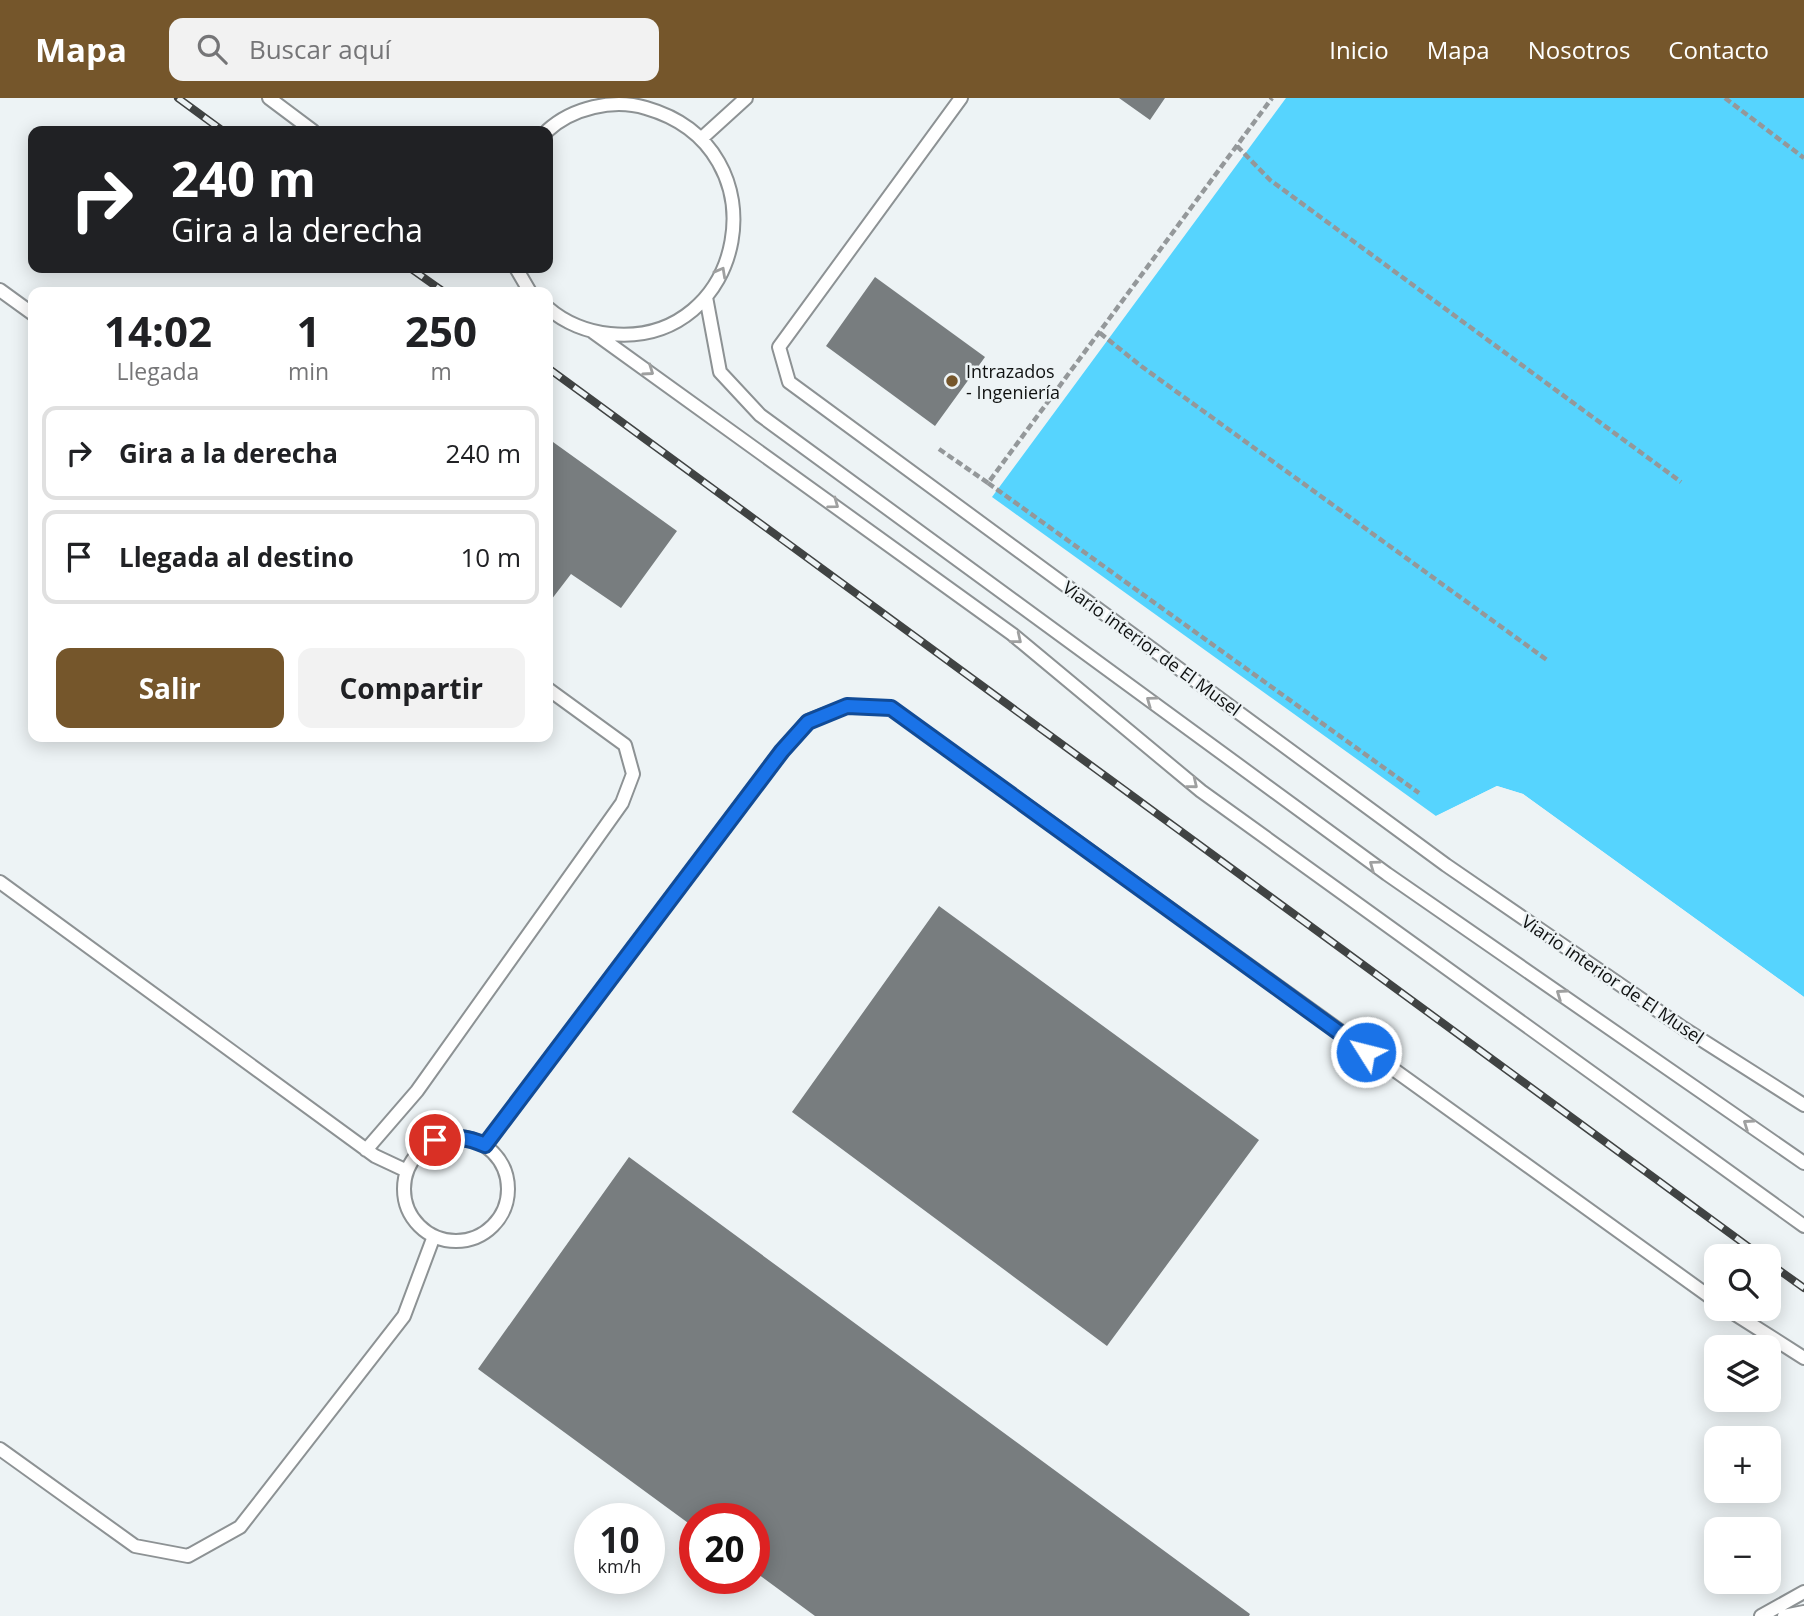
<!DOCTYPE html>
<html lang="es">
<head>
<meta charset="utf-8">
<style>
	:root { --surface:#fff; --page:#f2f2f2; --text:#202124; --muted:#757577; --line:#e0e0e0; --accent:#75562b }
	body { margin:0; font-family:"Open Sans",sans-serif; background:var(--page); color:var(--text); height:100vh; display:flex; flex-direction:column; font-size:26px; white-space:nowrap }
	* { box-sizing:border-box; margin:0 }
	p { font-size:23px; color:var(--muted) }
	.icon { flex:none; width:38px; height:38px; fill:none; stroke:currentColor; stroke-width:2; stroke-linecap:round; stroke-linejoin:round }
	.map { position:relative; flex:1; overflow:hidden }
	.drawer { position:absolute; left:28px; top:189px; width:525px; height:455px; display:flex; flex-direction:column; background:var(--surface); border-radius:14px; box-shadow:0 4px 18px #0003 }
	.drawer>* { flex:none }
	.banner { position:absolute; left:28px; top:28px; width:525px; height:147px; border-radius:14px; box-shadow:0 4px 18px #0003; background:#202124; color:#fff; overflow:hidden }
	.controls { position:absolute; left:1704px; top:1146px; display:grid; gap:14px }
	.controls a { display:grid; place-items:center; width:77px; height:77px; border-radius:14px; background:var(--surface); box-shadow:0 4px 18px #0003; font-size:35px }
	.speed { position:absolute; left:574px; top:1405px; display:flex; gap:14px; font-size:35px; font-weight:700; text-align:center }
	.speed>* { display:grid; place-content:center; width:91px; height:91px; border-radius:50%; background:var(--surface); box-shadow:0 4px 18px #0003; line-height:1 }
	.speed small { font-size:18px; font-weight:400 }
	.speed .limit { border:10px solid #d22; background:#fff; color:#111 }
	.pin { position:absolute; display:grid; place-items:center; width:60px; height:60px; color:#fff; margin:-30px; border:4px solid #fff; border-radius:50%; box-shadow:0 2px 7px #0007 }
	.me { position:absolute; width:77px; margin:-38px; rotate:306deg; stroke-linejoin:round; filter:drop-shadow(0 0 5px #0008) }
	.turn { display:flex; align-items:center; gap:24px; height:147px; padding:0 28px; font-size:32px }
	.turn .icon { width:91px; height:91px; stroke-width:2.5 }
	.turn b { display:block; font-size:49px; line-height:60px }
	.eta { display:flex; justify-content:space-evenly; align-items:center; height:119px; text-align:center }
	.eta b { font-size:42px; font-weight:700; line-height:49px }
	.button { display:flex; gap:14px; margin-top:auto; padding:14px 28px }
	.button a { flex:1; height:80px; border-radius:14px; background:var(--accent); color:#fff; font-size:28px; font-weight:700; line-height:80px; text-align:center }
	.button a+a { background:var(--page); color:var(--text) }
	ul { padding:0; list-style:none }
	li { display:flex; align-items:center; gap:21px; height:94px; margin:0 14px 10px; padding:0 14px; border:4px solid var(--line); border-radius:14px }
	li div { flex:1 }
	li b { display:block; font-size:26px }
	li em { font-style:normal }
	header { display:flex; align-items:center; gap:42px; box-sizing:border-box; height:98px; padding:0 35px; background:var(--accent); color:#fff }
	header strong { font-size:33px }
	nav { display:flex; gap:38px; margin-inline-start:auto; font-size:24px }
	.search { width:490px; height:63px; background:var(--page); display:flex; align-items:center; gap:18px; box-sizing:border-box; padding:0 24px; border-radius:14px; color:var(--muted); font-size:26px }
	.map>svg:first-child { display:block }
</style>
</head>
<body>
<header>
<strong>Mapa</strong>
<div class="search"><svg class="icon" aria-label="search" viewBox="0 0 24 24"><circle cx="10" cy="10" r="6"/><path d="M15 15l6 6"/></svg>Buscar aquí</div>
<nav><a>Inicio</a><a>Mapa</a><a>Nosotros</a><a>Contacto</a></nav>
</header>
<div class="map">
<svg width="1804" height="1518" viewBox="0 0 1804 1518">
	<rect width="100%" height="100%" fill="#edf3f5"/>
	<path fill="#56d4fe" d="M1286,0H1804V899L1523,696L1497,688L1436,718L992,399Z"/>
	<path fill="#edf3f5" d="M1497,688L1523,696L1804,899V903L1521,699L1497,692L1438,720L1436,718Z"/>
	<path fill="#787d7f" d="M1119,0H1165L1150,22Z
		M875,179L985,259L935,328L826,248Z
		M553,344L677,433L621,510L571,476L548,506V352Z
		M939,808L1259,1042L1107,1248L792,1014Z
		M629,1059L1250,1516L1249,1518H815L754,1473V1421H695V1430L478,1271Z"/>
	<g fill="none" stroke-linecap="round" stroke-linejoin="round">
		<defs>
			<path id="service" d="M269,0L313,33
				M961,0L779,249L789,284L1446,767L1683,930L1804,1007
				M547,33C572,10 613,0 646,10C786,50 746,250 610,236C588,234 565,225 548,210
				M702,40L746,0
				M516,170L530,194
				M0,192L33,216
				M706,199L720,274L760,317L1387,776L1804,1065
				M593,234L1012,536L1201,693L1804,1128
				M0,784L375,1058L407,1073
				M404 1091a52 52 0 1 1 104 0a52 52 0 1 1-104 0Z
				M485,1047L782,653L808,623L847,608L891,610L1717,1204
				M366,1052L417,993L622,705L633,676L625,647L548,591
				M1727,1211L1804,1260
				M0,1351L135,1448L188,1458L240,1429L404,1218L434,1138
				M1761,1518L1804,1494
				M1784,1518L1804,1514"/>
		</defs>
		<use href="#service" stroke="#8d9294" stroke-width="16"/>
		<path stroke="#94989a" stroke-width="4.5" stroke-dasharray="7 3.5" stroke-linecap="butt" d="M1725,0L1804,60
			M1237,48L1270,82L1681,384
			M1100,235L1141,268L1547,562
			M939,351L988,385L1272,0
			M988,385L1419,695"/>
		<use href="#service" stroke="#fff" stroke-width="12"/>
		<defs>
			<path id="rail" d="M178,0L223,33
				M410,170L444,194
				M548,270L1761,1158
				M1769,1165L1804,1190"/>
		</defs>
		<use href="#rail" stroke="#404343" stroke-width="8"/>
		<use href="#rail" stroke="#edf3f5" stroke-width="5" stroke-dasharray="16" stroke-linecap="butt"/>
	</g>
	<defs><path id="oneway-chevron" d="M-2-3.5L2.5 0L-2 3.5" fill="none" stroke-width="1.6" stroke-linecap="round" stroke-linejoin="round" transform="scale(1.75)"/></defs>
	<g stroke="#9fa0a0">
		<use href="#oneway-chevron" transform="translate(721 174) rotate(-61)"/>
		<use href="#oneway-chevron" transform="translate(649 273) rotate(35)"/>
		<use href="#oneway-chevron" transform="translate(834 406) rotate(36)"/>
		<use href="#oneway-chevron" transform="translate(1017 541) rotate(39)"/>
		<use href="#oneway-chevron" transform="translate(1151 603) rotate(-144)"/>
		<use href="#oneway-chevron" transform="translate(1193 686) rotate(39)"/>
		<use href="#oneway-chevron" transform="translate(1374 767) rotate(-144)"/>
		<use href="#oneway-chevron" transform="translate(1561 896) rotate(-145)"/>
		<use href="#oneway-chevron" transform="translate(1748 1026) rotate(-145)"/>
	</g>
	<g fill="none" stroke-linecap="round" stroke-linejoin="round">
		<defs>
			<path id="route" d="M435,1042C454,1038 467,1039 485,1047L782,653L808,624L847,608L891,610L1366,954"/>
		</defs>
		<use href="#route" stroke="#114b97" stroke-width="18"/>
		<use href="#route" stroke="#1a73e8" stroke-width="12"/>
	</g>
	<circle fill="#75562b" stroke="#edf3f5" stroke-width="2.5" cx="952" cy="283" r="7"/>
	<g text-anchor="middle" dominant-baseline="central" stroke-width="5" stroke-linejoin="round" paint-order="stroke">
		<g font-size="18" fill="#0f1111" stroke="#edf3f5" text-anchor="start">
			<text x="966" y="273">Intrazados<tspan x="966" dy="21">- Ingeniería</tspan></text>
		</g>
		<g font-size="18" fill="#0f1111" stroke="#edf3f5">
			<text transform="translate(1152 550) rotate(36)">Viario interior de El Musel</text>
			<text transform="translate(1613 881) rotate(34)">Viario interior de El Musel</text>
		</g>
	</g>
</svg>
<div class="controls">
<a><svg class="icon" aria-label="search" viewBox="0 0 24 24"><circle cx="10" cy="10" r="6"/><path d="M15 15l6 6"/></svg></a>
<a><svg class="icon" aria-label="layers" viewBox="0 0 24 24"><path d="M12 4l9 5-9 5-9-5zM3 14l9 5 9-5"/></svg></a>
<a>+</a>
<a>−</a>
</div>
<div class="speed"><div>10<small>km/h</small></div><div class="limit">20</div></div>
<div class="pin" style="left:435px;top:1042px;background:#d93025"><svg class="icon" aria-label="arrive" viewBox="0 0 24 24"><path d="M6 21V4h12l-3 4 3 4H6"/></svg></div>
<svg class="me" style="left:1366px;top:954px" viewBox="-20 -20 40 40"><circle r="17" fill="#1a73e8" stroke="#fff" stroke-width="3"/><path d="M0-11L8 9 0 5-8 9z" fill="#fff"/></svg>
<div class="banner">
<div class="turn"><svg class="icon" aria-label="right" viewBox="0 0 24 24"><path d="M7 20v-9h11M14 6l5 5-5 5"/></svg><div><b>240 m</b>Gira a la derecha</div></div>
</div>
<section class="drawer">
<div class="eta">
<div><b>14:02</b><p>Llegada</p></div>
<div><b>1</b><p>min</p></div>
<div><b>250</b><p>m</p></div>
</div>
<ul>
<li><svg class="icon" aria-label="right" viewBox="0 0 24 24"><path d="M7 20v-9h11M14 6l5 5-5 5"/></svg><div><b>Gira a la derecha</b></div><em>240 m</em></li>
<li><svg class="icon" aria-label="arrive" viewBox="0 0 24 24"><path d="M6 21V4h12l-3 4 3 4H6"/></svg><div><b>Llegada al destino</b></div><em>10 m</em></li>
</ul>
<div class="button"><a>Salir</a><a>Compartir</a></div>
</section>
</div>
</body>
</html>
